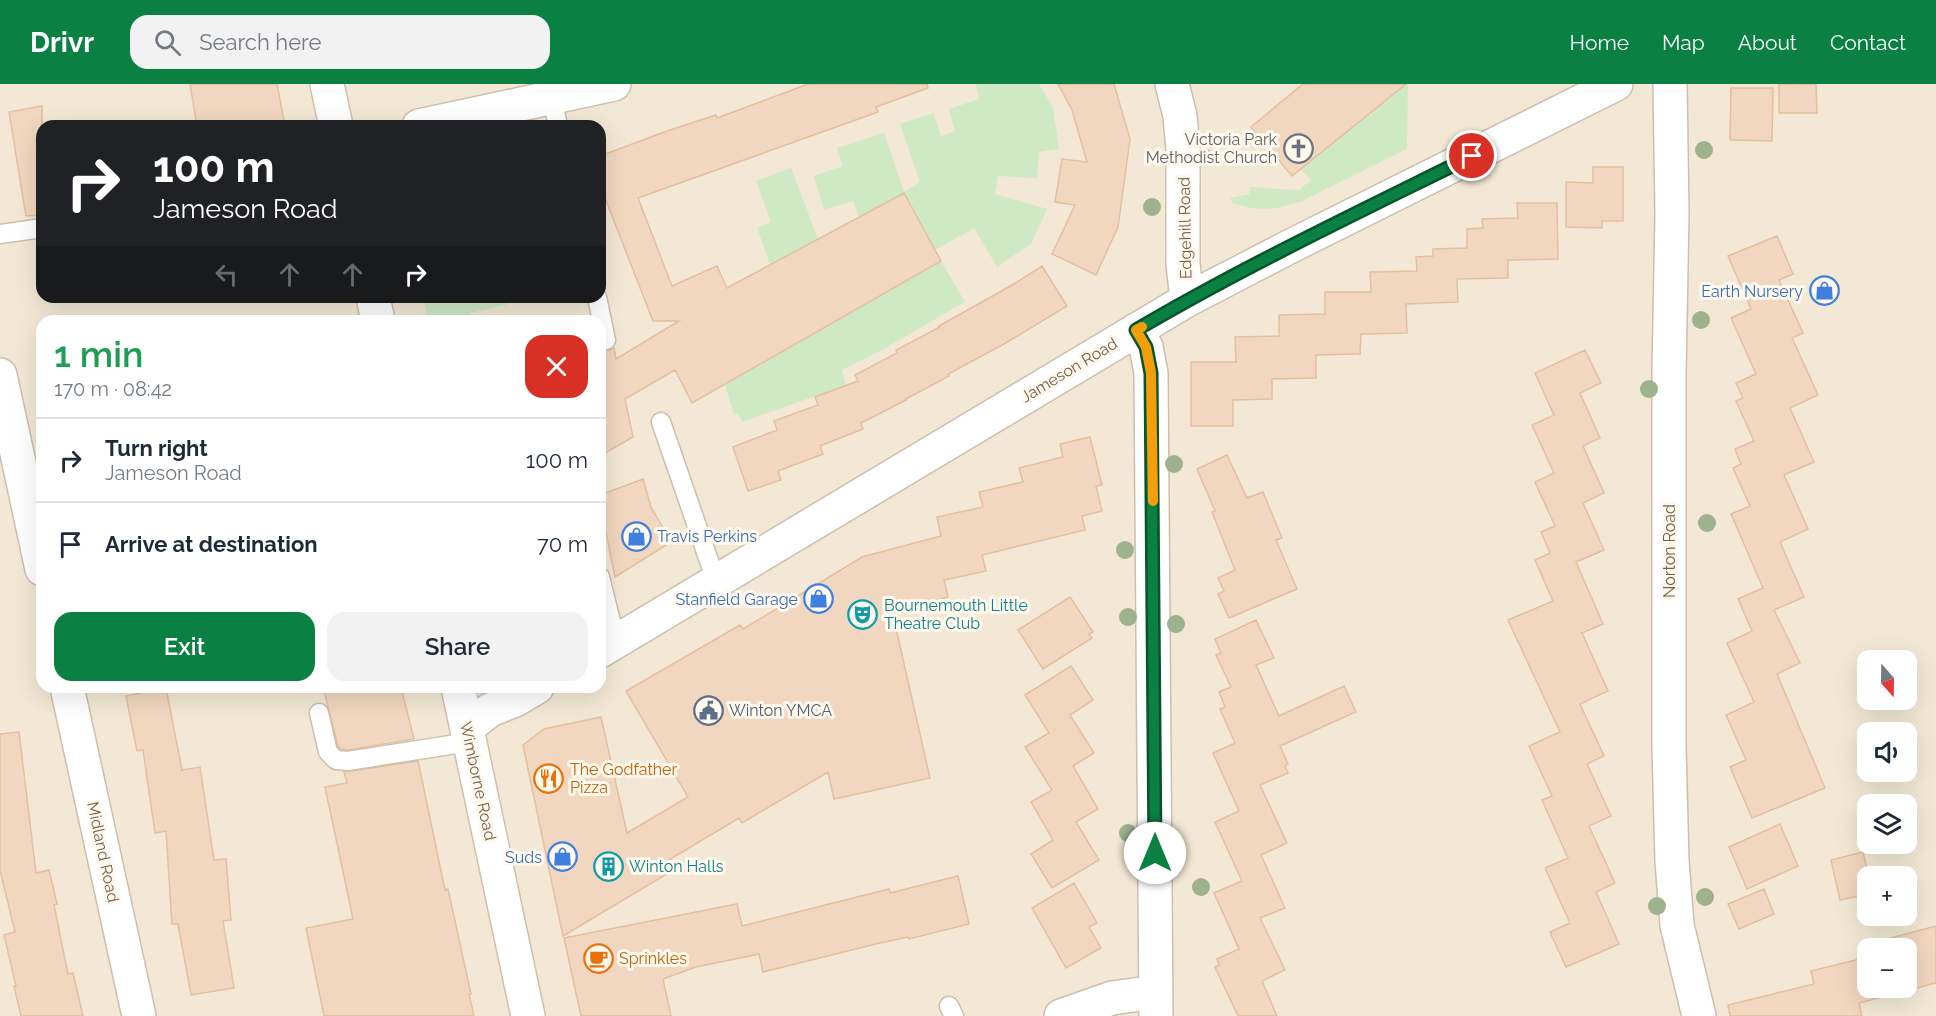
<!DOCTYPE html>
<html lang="en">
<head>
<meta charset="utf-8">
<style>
	:root { --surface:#fff; --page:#f2f2f3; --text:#1f2937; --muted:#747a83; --line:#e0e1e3; --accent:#0b8043 }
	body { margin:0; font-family:Raleway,sans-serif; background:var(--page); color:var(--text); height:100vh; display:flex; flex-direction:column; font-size:22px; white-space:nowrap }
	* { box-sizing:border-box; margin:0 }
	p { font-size:20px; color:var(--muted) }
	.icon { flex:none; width:33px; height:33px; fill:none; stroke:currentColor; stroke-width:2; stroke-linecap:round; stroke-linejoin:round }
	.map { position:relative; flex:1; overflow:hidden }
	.drawer { position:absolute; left:36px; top:231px; width:570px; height:378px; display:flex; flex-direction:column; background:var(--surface); border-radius:18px; box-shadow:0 6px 24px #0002 }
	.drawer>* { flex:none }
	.banner { position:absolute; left:36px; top:36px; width:570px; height:183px; border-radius:18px; box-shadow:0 6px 24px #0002; background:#202124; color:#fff; overflow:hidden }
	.needle { width:39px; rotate:160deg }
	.controls { position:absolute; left:1857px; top:566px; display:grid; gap:12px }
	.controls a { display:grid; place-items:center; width:60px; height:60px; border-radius:12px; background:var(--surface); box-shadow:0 6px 24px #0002; font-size:30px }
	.pin { position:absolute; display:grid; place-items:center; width:51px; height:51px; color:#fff; margin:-26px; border:3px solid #fff; border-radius:50%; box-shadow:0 2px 6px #0007 }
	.me { position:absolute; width:66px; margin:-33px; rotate:0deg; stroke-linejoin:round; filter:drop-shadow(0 0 4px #0008) }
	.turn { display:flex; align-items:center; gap:21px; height:126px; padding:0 18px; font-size:27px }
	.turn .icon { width:78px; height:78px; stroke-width:2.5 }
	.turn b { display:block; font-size:42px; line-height:51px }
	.lanes { display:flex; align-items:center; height:57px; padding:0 18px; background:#0003; justify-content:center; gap:30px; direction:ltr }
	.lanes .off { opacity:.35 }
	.round { display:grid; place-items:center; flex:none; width:63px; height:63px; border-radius:18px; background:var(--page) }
	.overview { display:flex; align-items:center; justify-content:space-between; height:102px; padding:0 18px }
	h1 { font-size:36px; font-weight:600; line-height:45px; color:#1e9e55 }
	.action { display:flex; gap:12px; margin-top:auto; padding:12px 18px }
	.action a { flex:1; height:69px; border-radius:18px; background:var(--accent); color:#fff; font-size:24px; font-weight:600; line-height:69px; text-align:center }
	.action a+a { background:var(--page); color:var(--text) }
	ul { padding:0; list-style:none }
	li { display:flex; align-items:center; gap:18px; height:84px; padding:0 18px; border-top:2px solid var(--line) }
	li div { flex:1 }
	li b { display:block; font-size:22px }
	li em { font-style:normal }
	header { display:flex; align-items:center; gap:36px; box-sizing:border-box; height:84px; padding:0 30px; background:var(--accent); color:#fff }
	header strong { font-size:28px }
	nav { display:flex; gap:33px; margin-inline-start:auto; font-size:21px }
	.search { width:420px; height:54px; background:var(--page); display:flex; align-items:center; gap:15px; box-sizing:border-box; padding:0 21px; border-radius:18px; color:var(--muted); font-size:22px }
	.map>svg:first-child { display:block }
</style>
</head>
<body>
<header>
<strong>Drivr</strong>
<div class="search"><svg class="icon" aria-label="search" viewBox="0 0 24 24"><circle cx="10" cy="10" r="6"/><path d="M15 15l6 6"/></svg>Search here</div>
<nav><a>Home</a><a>Map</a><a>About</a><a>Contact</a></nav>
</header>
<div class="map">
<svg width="1936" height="932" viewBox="0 0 1936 932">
	<rect width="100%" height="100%" fill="#fcf6e7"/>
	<path fill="#f3e8d5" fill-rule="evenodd" d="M0,0H1936V932H0ZM42,42H600V213H42ZM42,237H600V603H42ZM1868,576H1906V615H1868ZM1868,648H1906V687H1868ZM1868,720H1906V759H1868ZM1868,792H1906V831H1868ZM1868,864H1906V903H1868Z"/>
	<path fill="#d0e9c5" d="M976,0H1039L1053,24L1059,65L1039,68L1037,94L998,92L995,110L1047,125L1031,160L997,183L974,144L935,166L904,109L859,133L853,117L824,126L814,92L843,82L837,64L884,49L904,108L920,98L900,40L933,29L941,52L955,47L949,25L979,15Z
		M1406,0H1408L1407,65L1302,117C1279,126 1256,128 1233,119L1230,114L1249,110L1251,103L1299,106L1311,96L1301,85Z
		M791,84L818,155L770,180L757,144L771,138L756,97Z
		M941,177L965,218L882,266L842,286L846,301L742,338L738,330L734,331L725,301Z
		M423,213H505L506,221L470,229V234L459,237H428Z"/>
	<path fill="#f1d7bf" stroke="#e3bfa0" stroke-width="1.5" d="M190,0H277L285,42H197Z
		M808,0H927L928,4L876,23L878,28L638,114L672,202L717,182L727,204L904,109L941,177L692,319L675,286L625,315L633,353L600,372V265L608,267L614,264L616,275L679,237H653L600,101V72L667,47L716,31L717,34Z
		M1058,0H1114L1130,55L1118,143L1096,191L1052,170L1075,121L1055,118L1062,75L1087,78L1072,26Z
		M1303,0H1406L1292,92L1251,43Z
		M1779,0H1816L1817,29H1779Z
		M1731,4H1773L1772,57L1730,56Z
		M42,22V131L26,132L9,28Z
		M1593,83H1623V137H1602V144L1566,143V98L1593,99Z
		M1517,119H1557L1558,175L1508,176V194L1457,195L1458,218L1406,220L1407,249L1361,250L1360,270L1316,271V294L1272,295V315L1233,316V342H1191V278H1236L1235,253L1279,252V231L1325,230V208H1371L1370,188L1417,187L1416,173L1433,172V165L1467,164V145L1483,144L1482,135L1518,134Z
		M1777,152L1793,190L1779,196L1803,249L1792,254L1818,311L1790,324L1814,378L1784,391L1808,445L1780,458L1804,513L1774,526L1800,579L1777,590L1825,704L1752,734L1730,683L1746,676L1726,631L1754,618L1727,559L1752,547L1738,515L1763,504L1731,430L1750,422L1733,384L1741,380L1735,365L1754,357L1736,317L1743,314L1736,299L1756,290L1731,234L1751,225L1728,172Z
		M1042,182L1067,222L1004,260L948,290L949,292L906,315V316L861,339L863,345L820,362L823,370L778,387L781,396L748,407L733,363L777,346L774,337L818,321L815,313L858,297L855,291L897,269L896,266L940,243L939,242L1014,200Z
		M1585,266L1601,299L1580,309L1600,354L1583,362L1604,409L1583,419L1604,466L1576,478L1603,540L1582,549L1608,607L1580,620L1604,672L1587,680L1611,732L1589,742L1615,799L1596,808L1619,860L1566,883L1550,848L1570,839L1545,784L1568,774L1542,716L1552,712L1529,662L1560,648L1508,536L1553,517L1535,476L1550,469L1541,448L1555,442L1535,398L1554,389L1532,341L1554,331L1535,289Z
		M1090,353L1102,401L1096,402L1102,427L1082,432L1085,446L982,471L986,487L944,496L948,513L892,527L930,694L834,715L828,688L742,739L739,734L667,777L672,787L563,852L523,661L544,645L601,633L627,749L688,713L626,607L740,541L743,545L862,473L941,452L937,433L983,423L979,408L1023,398L1019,384L1063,373L1060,360Z
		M1227,371L1247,414L1263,408L1282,454L1276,456L1297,505L1229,534L1218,510L1224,507L1218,494L1235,486L1212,428L1215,427L1197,385Z
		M643,395L651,423L671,458L615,493L600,419V411Z
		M1070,513L1093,548L1089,550L1092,554L1043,585L1018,546Z
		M1256,536L1274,574L1256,581L1279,632L1344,602L1356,628L1280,662L1288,680L1285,682L1288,689L1260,701L1287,759L1261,771L1285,824L1260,834L1285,886L1262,897L1277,932H1238L1215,883L1219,881L1217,875L1239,865L1214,809L1242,797L1215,738L1239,727L1213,669L1235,659L1220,625L1225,623L1219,608L1231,603L1216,571L1221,569L1215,555Z
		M1071,582L1093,616L1070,631L1094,669L1073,682L1098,725L1076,738L1099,776L1052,804L1031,770L1053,756L1031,718L1052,706L1025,663L1049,649L1025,611Z
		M323,603H401L414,655L348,666L341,665L338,662Z
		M166,604L182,686L200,683L214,776L226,775L231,836L223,837L234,904L191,911L178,840H172L166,747L155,749L143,666L137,667L126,612Z
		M19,648L36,789L49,786L57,820L54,821L68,890L73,889L83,932H21L14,902H16L4,851L15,848L0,786V650Z
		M418,677L445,806L448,805L471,910H469L474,932H324L306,844L353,835L325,703L347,699L344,688Z
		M1780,740L1798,782L1747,805L1729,763Z
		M1863,768L1868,789V810L1840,816L1831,776Z
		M958,792L969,840L909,855L908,853L880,859L763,888L759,870L696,883L663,895L671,932H581L564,854L737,820L742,842L889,805L890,809Z
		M1074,799L1097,839L1089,843L1101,864L1066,884L1032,824Z
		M1764,805L1774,830L1739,845L1728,820Z
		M1936,842V899L1859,919L1862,932H1730L1728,921L1814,900L1811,887L1868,873V903H1906V864H1869L1868,860Z"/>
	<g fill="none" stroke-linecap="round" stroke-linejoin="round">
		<defs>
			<path id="lane" d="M552,14L558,42
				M0,150L42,144
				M597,213L606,256
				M661,338L716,497
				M600,493L616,558
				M319,629L328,668L336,676L348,677L469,658
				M949,922L954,932"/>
			<path id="street" d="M1172,0L1180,32L1183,65V180L1187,216
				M1670,0L1672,129L1669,290V663L1672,777L1677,841L1699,932
				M419,42L614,0
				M1136,246L1146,263L1151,289L1156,932
				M0,291L42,485
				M600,567L1187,216L1287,164L1616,0
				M67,603L139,932
				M467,644L490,626L515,616L537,603
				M1061,932L1112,914L1155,908"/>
			<path id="secondary" d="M327,0L336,42
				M373,213L378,237
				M458,603L528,932"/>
		</defs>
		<use href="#lane" stroke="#cdbead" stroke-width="21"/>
		<use href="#street" stroke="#cdbead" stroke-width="36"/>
		<use href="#secondary" stroke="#d0bfaa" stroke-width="36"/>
		<use href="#lane" stroke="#fff" stroke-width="18"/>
		<use href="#street" stroke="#fff" stroke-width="33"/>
		<use href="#secondary" stroke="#fff" stroke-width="33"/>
	</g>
	<g fill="#9db28d">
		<circle cx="1704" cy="66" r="9"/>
		<circle cx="1204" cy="73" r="9"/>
		<circle cx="1152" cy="123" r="9"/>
		<circle cx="1701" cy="236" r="9"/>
		<circle cx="1649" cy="305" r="9"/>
		<circle cx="1174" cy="380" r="9"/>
		<circle cx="1707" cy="439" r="9"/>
		<circle cx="1125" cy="466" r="9"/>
		<circle cx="1128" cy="533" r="9"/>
		<circle cx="1176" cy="540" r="9"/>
		<circle cx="1128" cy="749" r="9"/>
		<circle cx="1201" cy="803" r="9"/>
		<circle cx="1705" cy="813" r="9"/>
		<circle cx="1657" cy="822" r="9"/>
	</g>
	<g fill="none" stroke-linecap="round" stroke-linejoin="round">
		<defs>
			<path id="route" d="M1155,769L1151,289L1146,263L1136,246C1245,182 1359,128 1472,72"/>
		</defs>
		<use href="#route" stroke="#07532c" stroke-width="15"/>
		<use href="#route" stroke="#0b8043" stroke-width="10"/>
		<path stroke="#f59e0b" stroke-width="10" d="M1142,243L1136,246L1146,263L1151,289L1153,417"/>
	</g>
	<defs>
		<symbol id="church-ring" viewBox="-11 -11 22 22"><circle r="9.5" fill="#fff9ed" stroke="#6b7280" stroke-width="1.5"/><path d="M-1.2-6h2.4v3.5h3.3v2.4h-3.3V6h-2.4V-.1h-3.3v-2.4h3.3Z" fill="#6b7280"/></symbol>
		<symbol id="shop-ring" viewBox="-11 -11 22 22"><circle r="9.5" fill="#fff9ed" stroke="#3f7fe0" stroke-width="1.5"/><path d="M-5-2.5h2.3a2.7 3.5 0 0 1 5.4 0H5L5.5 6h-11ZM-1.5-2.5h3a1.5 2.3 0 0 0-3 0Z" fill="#3f7fe0"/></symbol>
		<symbol id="theatre-ring" viewBox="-11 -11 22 22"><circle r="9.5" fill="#fff9ed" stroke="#0f9aa8" stroke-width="1.5"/><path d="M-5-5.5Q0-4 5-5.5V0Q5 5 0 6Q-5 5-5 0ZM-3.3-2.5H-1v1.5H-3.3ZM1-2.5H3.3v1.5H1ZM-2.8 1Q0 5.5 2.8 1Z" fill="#0f9aa8"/></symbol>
		<symbol id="civic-ring" viewBox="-11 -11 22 22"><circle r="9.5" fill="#fff9ed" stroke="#5c6f8a" stroke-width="1.5"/><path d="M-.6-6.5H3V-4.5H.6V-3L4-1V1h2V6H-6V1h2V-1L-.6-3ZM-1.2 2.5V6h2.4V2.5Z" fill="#5c6f8a"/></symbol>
		<symbol id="restaurant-ring" viewBox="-11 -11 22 22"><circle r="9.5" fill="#fff9ed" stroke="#e8710a" stroke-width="1.5"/><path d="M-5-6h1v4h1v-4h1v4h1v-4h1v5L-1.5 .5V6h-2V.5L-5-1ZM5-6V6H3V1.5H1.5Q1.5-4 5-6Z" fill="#e8710a"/></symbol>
		<symbol id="building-ring" viewBox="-11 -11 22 22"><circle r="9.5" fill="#fff9ed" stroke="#0f9aa8" stroke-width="1.5"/><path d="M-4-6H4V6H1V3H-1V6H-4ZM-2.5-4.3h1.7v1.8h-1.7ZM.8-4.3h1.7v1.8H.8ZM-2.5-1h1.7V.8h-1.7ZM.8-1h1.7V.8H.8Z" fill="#0f9aa8"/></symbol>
		<symbol id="cafe-ring" viewBox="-11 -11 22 22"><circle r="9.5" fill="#fff9ed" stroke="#e8710a" stroke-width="1.5"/><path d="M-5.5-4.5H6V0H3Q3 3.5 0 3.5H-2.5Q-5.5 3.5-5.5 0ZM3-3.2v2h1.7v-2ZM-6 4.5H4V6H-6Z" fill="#e8710a"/></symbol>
	</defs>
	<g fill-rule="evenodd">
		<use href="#church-ring" x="1282" y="48" width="33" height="33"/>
		<use href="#shop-ring" x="1808" y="190" width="33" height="33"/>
		<use href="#shop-ring" x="620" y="436" width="33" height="33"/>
		<use href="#shop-ring" x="802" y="498" width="33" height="33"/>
		<use href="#theatre-ring" x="846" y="514" width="33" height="33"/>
		<use href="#civic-ring" x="692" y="610" width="33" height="33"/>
		<use href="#restaurant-ring" x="532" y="678" width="33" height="33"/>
		<use href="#shop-ring" x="546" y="756" width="33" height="33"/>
		<use href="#building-ring" x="592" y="766" width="33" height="33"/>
		<use href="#cafe-ring" x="582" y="858" width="33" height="33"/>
	</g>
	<g text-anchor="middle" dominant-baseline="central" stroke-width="6" stroke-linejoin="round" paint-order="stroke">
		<g font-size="16" fill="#5b616d" stroke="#fff9ed" text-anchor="end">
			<text x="1277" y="55">Victoria Park<tspan x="1277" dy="18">Methodist Church</tspan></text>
		</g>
		<g font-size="16" fill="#755e4c" stroke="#fff9ed">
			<text transform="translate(1185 144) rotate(-91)">Edgehill Road</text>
			<text transform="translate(1069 286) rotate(-31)">Jameson Road</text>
			<text transform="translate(1669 467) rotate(-90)">Norton Road</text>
			<text transform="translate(478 697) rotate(78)">Wimborne Road</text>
			<text transform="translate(103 768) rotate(78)">Midland Road</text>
		</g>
		<g font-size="16" fill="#366cbe" stroke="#fff9ed" text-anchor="end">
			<text x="1803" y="207">Earth Nursery</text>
			<text x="657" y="452" text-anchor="start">Travis Perkins</text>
			<text x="798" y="515">Stanfield Garage</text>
			<text x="542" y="773">Suds</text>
		</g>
		<g font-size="16" fill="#0d838f" stroke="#fff9ed" text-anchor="start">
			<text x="884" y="521">Bournemouth Little<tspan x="884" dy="18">Theatre Club</tspan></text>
			<text x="629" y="782">Winton Halls</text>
		</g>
		<g font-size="16" fill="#4e5e75" stroke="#fff9ed" text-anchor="start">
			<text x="729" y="626">Winton YMCA</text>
		</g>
		<g font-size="16" fill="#c56008" stroke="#fff9ed" text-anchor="start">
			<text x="570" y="685">The Godfather<tspan x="570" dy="18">Pizza</tspan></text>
			<text x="619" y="874">Sprinkles</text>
		</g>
	</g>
</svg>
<div class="controls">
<a><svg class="needle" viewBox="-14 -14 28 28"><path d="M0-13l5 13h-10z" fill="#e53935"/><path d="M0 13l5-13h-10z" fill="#747a83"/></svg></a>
<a><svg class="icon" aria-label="sound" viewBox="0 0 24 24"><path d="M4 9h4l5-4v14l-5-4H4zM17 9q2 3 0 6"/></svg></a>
<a><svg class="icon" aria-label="layers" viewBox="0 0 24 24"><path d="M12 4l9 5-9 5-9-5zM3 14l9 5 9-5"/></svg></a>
<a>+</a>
<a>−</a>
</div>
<div class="pin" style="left:1472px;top:72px;background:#d93025"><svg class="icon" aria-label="arrive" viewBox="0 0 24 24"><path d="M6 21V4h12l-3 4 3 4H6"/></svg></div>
<svg class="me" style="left:1155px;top:769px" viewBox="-20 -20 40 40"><circle r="19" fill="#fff"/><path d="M0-13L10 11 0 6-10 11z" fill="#0b8043"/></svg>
<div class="banner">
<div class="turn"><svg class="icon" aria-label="right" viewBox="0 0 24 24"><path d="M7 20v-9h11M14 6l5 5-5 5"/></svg><div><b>100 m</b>Jameson Road</div></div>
<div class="lanes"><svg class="icon off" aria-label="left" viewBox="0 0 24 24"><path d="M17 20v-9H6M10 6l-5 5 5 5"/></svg><svg class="icon off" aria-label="ahead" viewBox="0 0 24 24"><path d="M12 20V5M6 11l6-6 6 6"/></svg><svg class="icon off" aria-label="ahead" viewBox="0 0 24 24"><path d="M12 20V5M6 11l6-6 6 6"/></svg><svg class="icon" aria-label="right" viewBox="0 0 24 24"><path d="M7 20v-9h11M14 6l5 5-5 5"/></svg></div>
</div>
<section class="drawer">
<div class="overview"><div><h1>1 min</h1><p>170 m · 08:42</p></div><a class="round" style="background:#d93025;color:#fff"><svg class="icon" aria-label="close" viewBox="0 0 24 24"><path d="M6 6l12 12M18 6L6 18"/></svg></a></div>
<ul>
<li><svg class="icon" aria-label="right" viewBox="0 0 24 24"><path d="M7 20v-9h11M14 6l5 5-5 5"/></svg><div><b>Turn right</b><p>Jameson Road</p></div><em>100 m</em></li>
<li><svg class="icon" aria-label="arrive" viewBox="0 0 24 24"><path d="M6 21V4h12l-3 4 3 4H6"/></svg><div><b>Arrive at destination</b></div><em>70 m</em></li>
</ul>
<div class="action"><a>Exit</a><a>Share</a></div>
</section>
</div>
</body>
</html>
